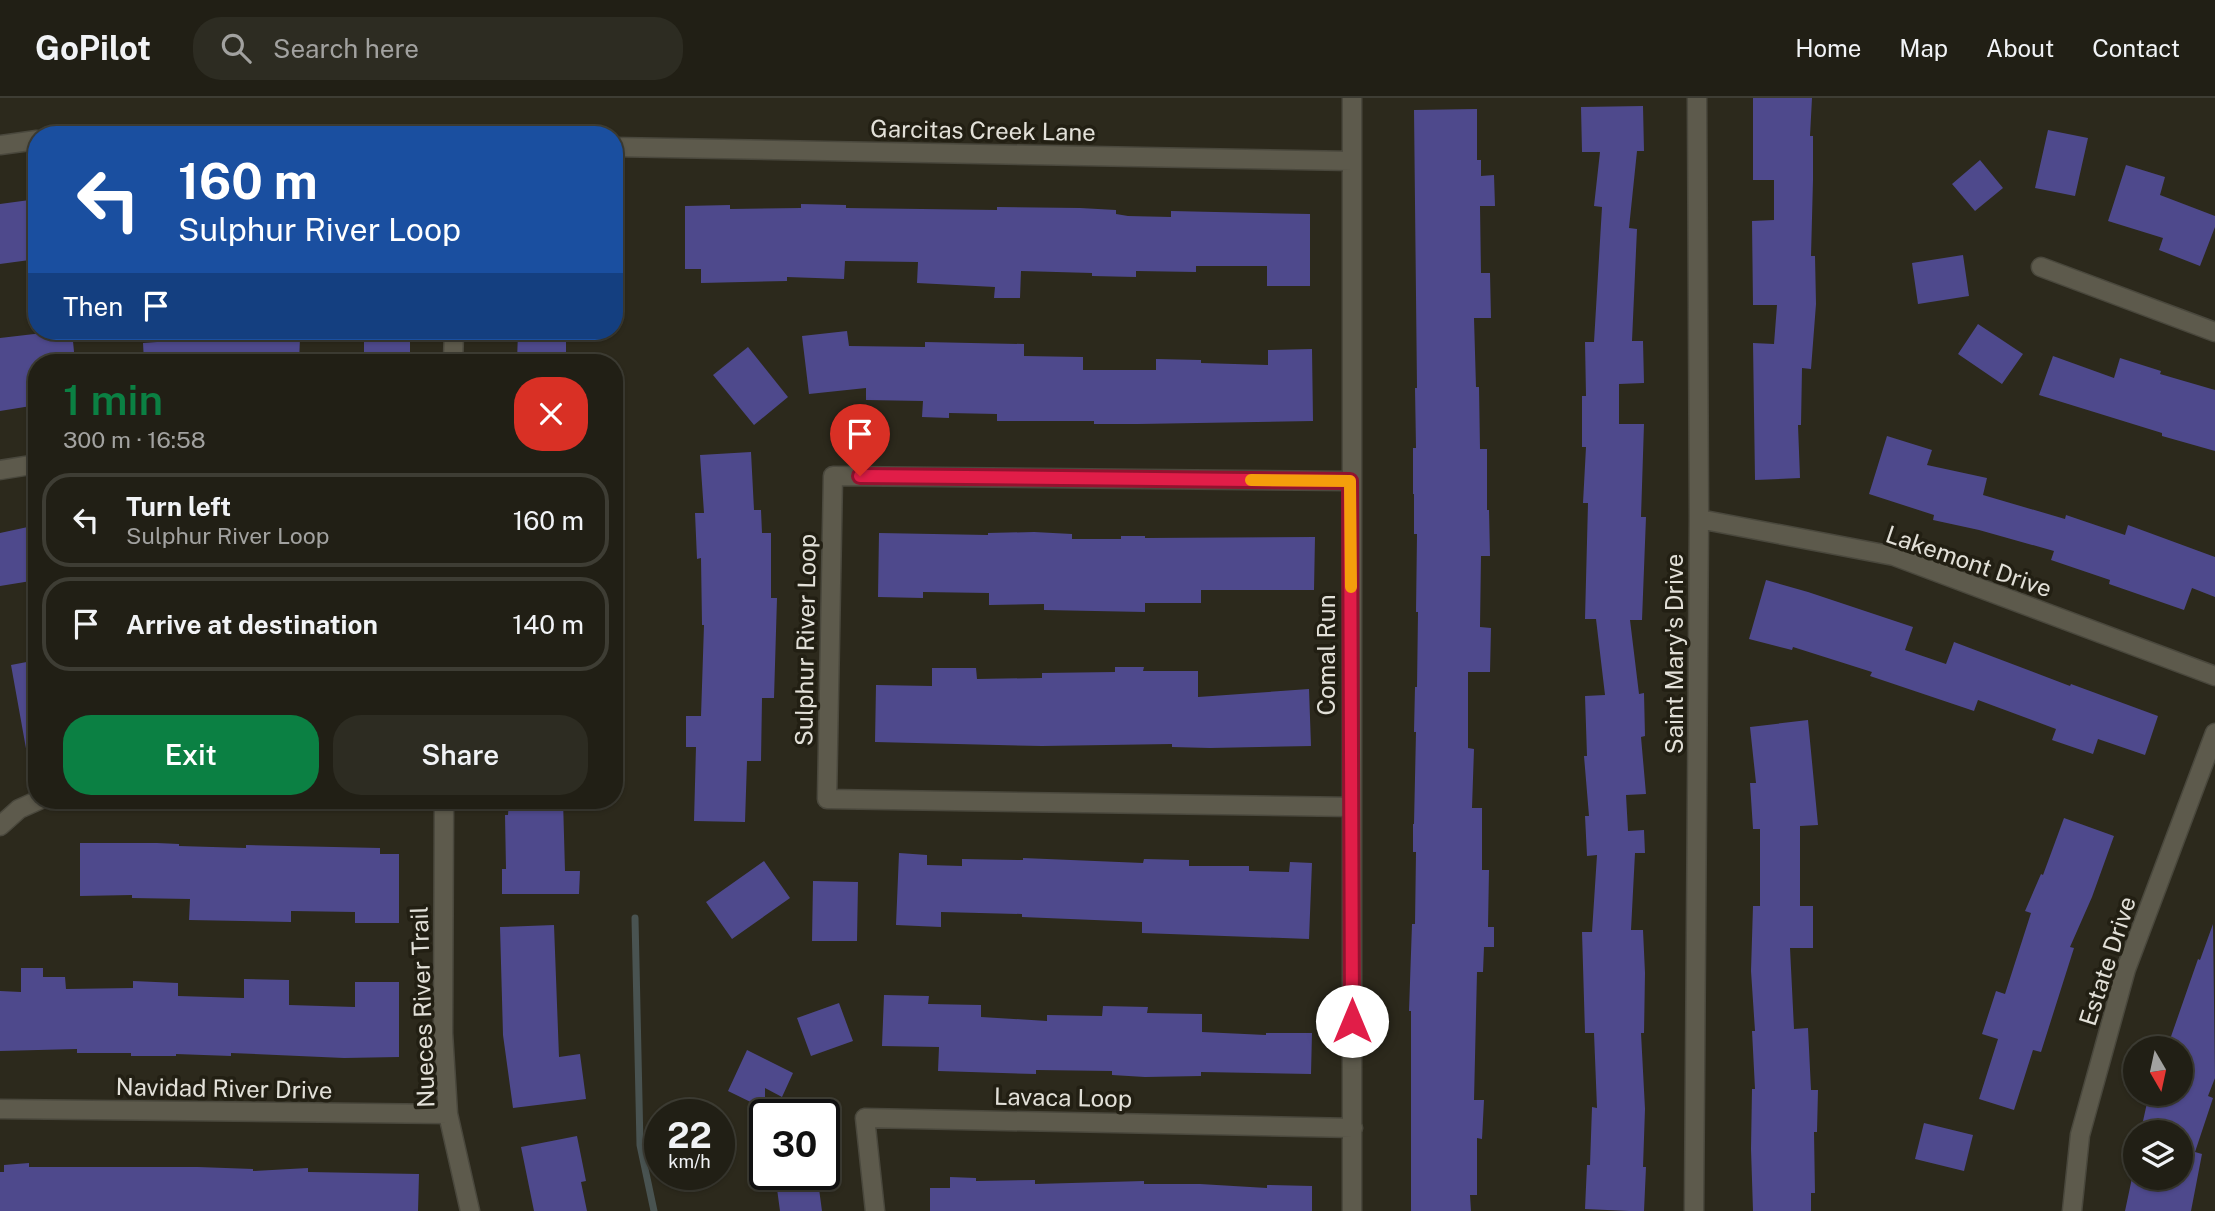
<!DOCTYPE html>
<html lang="en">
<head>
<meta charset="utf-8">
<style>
	:root { --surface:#211f15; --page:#2d2c22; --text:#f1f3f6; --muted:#a2a2a0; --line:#3e3d34; --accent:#0b8043 }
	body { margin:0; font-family:"Public Sans",sans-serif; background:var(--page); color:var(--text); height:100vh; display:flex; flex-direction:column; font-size:26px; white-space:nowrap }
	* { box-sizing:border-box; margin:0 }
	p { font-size:23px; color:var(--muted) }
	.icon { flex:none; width:38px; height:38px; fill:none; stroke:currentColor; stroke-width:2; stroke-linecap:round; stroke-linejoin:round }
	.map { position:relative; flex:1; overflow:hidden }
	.details { position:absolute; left:28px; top:256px; width:595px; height:455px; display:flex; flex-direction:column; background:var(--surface); border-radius:28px; box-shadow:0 2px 5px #0004,0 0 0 2px var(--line) }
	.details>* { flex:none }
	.banner { position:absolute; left:28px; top:28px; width:595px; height:214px; border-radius:28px; box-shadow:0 2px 5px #0004,0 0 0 2px var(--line); background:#1a4fa0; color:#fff; overflow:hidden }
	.needle { width:46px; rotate:171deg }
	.controls { position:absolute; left:2123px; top:938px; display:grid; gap:14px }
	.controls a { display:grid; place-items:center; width:70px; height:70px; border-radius:50%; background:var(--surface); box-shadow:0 2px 5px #0004,0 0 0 2px var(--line); font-size:35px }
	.speed { position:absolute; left:644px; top:1001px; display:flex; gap:14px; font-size:35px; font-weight:700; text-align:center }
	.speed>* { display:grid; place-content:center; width:91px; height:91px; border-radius:50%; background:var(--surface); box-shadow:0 2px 5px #0004,0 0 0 2px var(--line); line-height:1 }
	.speed small { font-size:18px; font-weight:400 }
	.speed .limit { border:4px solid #111; border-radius:10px; background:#fff; color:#111 }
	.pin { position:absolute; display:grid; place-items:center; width:60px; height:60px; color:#fff; margin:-72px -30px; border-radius:50% 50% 50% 0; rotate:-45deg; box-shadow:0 0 7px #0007 }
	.pin .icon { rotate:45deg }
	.me { position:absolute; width:77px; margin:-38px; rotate:0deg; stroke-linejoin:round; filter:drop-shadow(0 0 5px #0008) }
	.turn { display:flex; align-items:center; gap:24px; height:147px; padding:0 35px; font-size:32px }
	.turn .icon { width:91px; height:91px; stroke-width:2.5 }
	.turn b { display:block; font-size:49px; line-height:60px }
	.then { display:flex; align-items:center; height:66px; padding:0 35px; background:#0003; gap:14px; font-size:26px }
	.round { display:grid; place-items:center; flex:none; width:74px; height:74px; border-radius:28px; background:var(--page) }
	.head { display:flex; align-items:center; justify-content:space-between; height:119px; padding:0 35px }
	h1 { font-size:42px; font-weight:600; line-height:52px; color:var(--accent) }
	.action { display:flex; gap:14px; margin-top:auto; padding:14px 35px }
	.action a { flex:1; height:80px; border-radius:28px; background:var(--accent); color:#fff; font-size:28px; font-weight:600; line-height:80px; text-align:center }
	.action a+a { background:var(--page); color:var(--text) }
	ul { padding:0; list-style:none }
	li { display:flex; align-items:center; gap:21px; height:94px; margin:0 14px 10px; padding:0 21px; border:4px solid var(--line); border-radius:28px }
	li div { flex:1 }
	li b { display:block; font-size:26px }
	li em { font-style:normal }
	header { display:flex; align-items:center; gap:42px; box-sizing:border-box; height:98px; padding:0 35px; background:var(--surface); border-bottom:2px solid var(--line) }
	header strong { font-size:33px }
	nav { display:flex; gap:38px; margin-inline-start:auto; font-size:24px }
	.search { width:490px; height:63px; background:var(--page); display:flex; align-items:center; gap:18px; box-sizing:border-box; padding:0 24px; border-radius:28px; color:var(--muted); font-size:26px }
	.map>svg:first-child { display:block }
</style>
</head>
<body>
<header>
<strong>GoPilot</strong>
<div class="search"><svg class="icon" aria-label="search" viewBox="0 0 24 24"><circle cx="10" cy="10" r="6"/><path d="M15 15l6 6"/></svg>Search here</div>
<nav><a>Home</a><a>Map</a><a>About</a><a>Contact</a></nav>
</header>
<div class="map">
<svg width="2215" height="1113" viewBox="0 0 2215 1113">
	<rect width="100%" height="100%" fill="#2c291c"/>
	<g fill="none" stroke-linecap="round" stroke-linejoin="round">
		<path stroke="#495351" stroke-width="7" d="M635,820L640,1047L654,1113"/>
	</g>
	<path fill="#4e498c" d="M1753,0H1812L1810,38H1813V82L1811,158H1815L1816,206L1811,271L1802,270L1801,327H1798L1800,380L1755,382L1753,245L1774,246L1777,207H1753L1752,123L1774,122V82H1753Z
		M1643,8L1644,53H1637L1629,130L1637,131L1632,243H1643L1644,285L1619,286V326H1644L1641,419H1646L1642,522H1630L1639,596L1644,595L1645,638L1641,639L1646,696L1626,697L1628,733L1644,732L1645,755H1635L1631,832H1643L1645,875L1644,935H1641L1645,1011L1643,1069H1646L1644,1113H1629L1585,1111L1587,1067H1590L1592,1009L1597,1010L1594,935H1585L1582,834H1592L1597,757L1587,758L1585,718H1589L1584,658H1587L1585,598L1605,597L1596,521H1585L1588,405H1583L1586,349H1582V298H1586L1585,244H1594L1602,109L1594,108L1600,54H1582L1581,9Z
		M1477,11V62H1481V78L1494,77L1495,108H1480L1481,175H1490L1491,220H1474L1476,289H1479L1480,351H1487V412H1489L1490,458H1481L1480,529L1491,530L1490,574H1468V650L1474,651L1472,710H1482V772H1489L1488,829H1494V849H1484L1483,874H1477L1474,1002H1484L1482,1041L1477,1040V1097H1470L1471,1113H1411V913H1409L1412,826H1415L1416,754H1413V726H1414L1416,634H1414L1415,589H1417L1418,514H1416L1417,436H1414V396H1413V350H1416L1415,290H1417L1414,12Z
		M2048,32L2088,40L2075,98L2035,90Z
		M1980,62L2003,90L1975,113L1952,86Z
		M2126,67L2165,79L2160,97L2215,118V129L2200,168L2159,152L2163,140L2108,123Z
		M37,101V161L0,166V106Z
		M801,106L846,107V110L997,112V109L1080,110L1116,112V116L1128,118L1171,119V113L1310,116V188H1267V168H1196V174L1136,173V179L1092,178V175L1021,173L1020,200H994L995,189L917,185L918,164L845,163L844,181L787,179V183L701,185V171H685V108L730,107V111L801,110Z
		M1963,157L1969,198L1918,206L1912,165Z
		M1978,226L2023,256L2002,286L1958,256Z
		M60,233H72L75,264H37V307L0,313V240Z
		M200,233H244V239L300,240L299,264H144L143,245L199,241Z
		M518,233H566V264H517Z
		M847,233L849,248L925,249V244L1024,246V258L1083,259V272H1156V261L1201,262V265L1268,267V252L1312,251L1313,323L1138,326H1094V323H997V316L949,315V320L922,319L923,303L866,302V290L809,296L802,238Z
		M364,243H410V264H364Z
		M748,249L788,299L754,327L713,277Z
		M2053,258L2114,280L2120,260L2161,273L2160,276L2215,292V353L2162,338V335L2039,297Z
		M1887,338L1932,352L1927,367L1987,380L1983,397L2065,421L2066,417L2125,437L2128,427L2215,459V499L2192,490L2184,512L2109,486L2110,482L2051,462L2054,453L1979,432L1933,422L1934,417L1869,396Z
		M751,354L754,412H761L762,435H771V500H777L774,600H762L761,663H747L745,724L694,723L696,649H686V618H701L704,527H702L701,460L697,461L695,415H704L700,357Z
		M37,427V482L0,488V435Z
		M1034,434L1072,436V441H1121V438H1145V440L1315,439L1314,492H1201V505H1145V514L1044,512V506L989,507V495L923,494V500L878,499L879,435L988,437V435Z
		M1766,482L1808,494L1913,529L1905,552L1946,566L1954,544L2070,588L2071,586L2158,618L2145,657L2098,641L2093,656L2052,642L2056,631L1978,602L1974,613L1870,578L1872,574L1793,549L1792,552L1749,541Z
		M37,562V655L27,656L11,567Z
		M1115,569H1144L1143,573H1198V599L1309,591L1311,648L1210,650L1172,649V646L1042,648L875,644L876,587L932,588V570H976L977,581L1042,580V575L1115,574Z
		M1808,622L1818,727L1800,728V808H1813V850H1790L1794,931L1808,930L1811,992H1818L1817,1034H1814L1815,1095H1811V1113H1753L1751,1051L1752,991H1755L1752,933H1755L1751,873L1753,808H1760V731H1753L1750,685H1756L1750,629Z
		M509,702H563L565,773H580L579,796H502V771H506L505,717H508Z
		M2064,720L2114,738L2092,799L2070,849L2074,850L2041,954L2033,952L2014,1012L1979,1001L1998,941L1982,936L1996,893L2005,896L2031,815L2025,813L2041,776L2043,777Z
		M80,745H157L179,746V748L246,750V747L380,750V756H399V825H355V814L291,813V824L189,822L190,801L132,800V797L80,798Z
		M899,755L927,757V767L962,768V761L1023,762V760L1143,765L1144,761L1189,762V768H1249V773L1289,774L1290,764L1312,765L1309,841L1142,835V824L1022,819V816L941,814V829L896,827Z
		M764,763L790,800L732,841L706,804Z
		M813,783L858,784L857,843H812Z
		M2213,826L2215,980L2208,998L2213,1000L2195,1054L2202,1056L2191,1113H2125L2132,1080H2180V1034L2143,1023L2149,996H2180V950H2167L2198,861L2200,862Z
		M554,827L559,959L580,956L586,1001L513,1010L503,937L500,829Z
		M21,870H43V879H65L66,891L133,890V883L178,885V898L244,900V881L289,882V907L355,909V884H399V959L344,960L231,955V958L176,956V958H131V955H77V951L0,953V893L21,894Z
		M884,897L929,898L928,906L981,907V919L1047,923V917L1102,918L1103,908L1148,909L1147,915L1202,916V934L1266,937V935H1312L1311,976L1201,974V978L1145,979L1112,977V973L1036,972V976L938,973L939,949L882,948Z
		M839,905L853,943L811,958L797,920Z
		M747,952L793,975L782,999L765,990V1011L728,993Z
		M1924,1025L1973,1037L1964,1073L1915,1061Z
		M577,1038L586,1083L581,1084L587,1113H534L521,1049Z
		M29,1065V1069H198L253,1071V1073L308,1070V1074L419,1076L418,1113H0V1074H4V1067Z
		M775,1076H817L822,1113H780Z
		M950,1079L976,1080V1083L1035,1082V1086L1144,1083V1086H1200L1267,1090V1087L1312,1088V1113H930V1090H950Z"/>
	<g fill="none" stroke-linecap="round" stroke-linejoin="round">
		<defs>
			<path id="minor" d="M0,47L37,42
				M614,49L1352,63
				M2041,169L2215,234
				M453,264L454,233
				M0,372L37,366
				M1350,383L833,378L827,701L1351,709
				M1699,421L1894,458L2215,578
				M444,702L443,935L448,1016L470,1113
				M0,728L19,711L39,702
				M0,1011L448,1016
				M875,1113L865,1020L1353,1030
				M1352,1113V0
				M1694,1113L1699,421L1697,0
				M2072,1113L2080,1037L2126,871L2215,635"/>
		</defs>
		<use href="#minor" stroke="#4a483d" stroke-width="21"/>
		<use href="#minor" stroke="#5d5a4c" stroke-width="18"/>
	</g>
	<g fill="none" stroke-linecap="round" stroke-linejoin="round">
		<defs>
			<path id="route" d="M860,378L1350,383L1352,923"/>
		</defs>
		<use href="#route" stroke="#92132f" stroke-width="18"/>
		<use href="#route" stroke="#e11d48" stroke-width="12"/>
		<path stroke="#f59e0b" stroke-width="12" d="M1251,382L1350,383L1351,489"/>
	</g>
	<g text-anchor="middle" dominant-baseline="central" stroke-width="7" stroke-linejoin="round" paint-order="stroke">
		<g font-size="24" fill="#e2e0d8" stroke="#221f13">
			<text transform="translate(983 32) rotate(1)">Garcitas Creek Lane</text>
			<text transform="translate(1969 463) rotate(19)">Lakemont Drive</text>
			<text transform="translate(805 542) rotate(-89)">Sulphur River Loop</text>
			<text transform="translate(1674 556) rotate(-90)">Saint Mary's Drive</text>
			<text transform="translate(1326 557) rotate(-90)">Comal Run</text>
			<text transform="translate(2107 863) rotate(-72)">Estate Drive</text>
			<text transform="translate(422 909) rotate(-92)">Nueces River Trail</text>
			<text transform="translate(224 990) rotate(1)">Navidad River Drive</text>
			<text transform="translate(1063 999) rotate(1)">Lavaca Loop</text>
		</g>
	</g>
</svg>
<div class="controls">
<a><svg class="needle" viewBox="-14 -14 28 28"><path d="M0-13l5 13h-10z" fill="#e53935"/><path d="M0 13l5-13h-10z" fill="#a2a2a0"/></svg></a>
<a><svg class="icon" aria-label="layers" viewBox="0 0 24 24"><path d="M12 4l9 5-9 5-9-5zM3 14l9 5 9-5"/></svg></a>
</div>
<div class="speed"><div>22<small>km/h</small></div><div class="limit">30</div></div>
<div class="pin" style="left:860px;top:378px;background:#d93025"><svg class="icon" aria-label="arrive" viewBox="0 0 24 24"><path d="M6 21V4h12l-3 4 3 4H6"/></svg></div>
<svg class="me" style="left:1352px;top:923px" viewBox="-20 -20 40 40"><circle r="19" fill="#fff"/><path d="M0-13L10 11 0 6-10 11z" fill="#e11d48"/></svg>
<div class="banner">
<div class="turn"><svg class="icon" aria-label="left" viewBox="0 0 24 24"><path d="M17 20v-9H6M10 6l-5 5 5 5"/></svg><div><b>160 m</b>Sulphur River Loop</div></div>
<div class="then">Then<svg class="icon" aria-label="arrive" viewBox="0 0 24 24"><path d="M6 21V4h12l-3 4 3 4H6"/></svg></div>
</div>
<section class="details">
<div class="head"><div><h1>1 min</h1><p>300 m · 16:58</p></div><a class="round" style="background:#d93025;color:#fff"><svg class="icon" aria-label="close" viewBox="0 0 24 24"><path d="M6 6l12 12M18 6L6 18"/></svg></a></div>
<ul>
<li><svg class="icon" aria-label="left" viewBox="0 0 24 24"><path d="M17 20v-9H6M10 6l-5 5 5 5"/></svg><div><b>Turn left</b><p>Sulphur River Loop</p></div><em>160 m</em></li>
<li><svg class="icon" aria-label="arrive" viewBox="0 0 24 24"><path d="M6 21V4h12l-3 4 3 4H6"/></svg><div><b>Arrive at destination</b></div><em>140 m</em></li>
</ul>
<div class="action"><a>Exit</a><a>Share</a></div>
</section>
</div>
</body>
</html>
